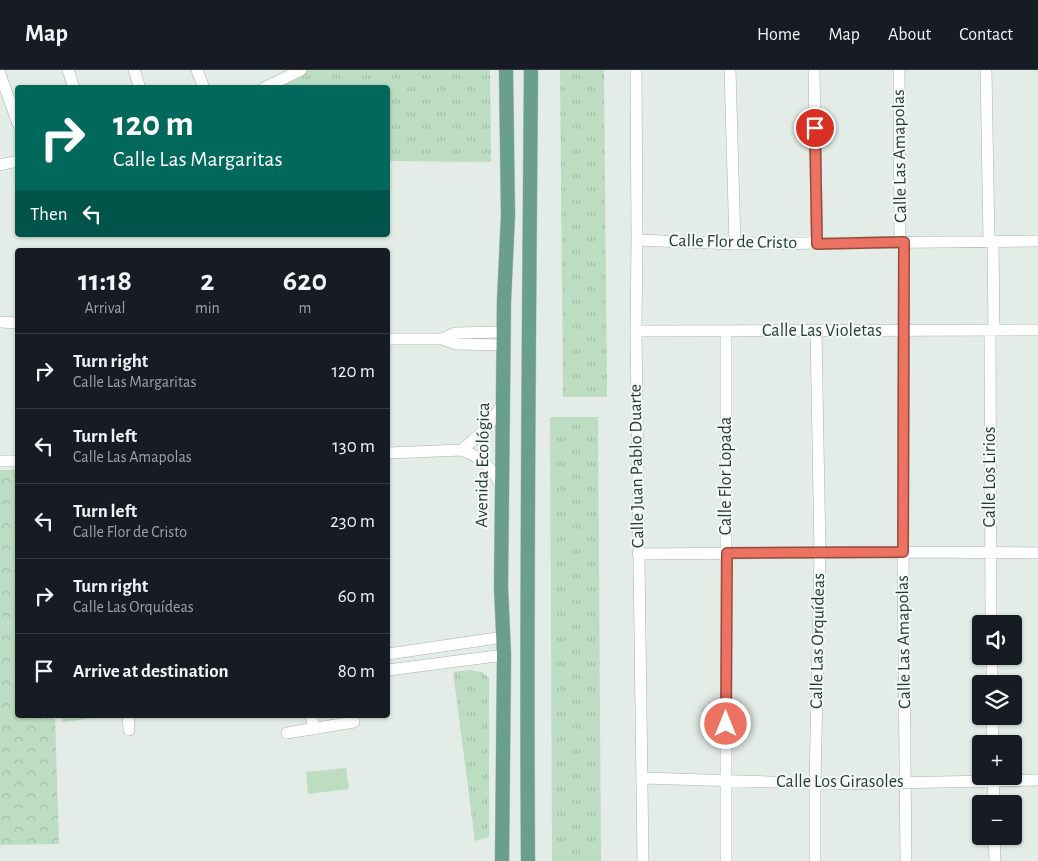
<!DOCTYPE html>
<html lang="en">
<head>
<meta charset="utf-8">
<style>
	:root { --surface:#171b24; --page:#242831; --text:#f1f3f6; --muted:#9ea1a6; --line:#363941 }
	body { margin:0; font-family:"Alegreya Sans",sans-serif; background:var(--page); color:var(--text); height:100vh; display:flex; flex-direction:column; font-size:19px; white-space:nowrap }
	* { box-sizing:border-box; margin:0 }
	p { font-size:16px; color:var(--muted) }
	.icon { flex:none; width:28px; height:28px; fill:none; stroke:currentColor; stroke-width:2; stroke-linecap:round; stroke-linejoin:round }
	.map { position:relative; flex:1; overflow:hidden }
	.sheet { position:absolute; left:15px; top:178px; width:375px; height:470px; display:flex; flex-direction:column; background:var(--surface); border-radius:5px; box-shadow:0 1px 4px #0004 }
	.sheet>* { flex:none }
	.guide { position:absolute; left:15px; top:15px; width:375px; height:152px; border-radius:5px; box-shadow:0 1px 4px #0004; background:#00695c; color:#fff; overflow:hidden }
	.tools { position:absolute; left:972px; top:545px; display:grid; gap:10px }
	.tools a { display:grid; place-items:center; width:50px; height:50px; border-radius:5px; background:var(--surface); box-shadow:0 1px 4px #0004; font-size:25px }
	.pin { position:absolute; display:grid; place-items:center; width:42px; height:42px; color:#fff; margin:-21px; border:2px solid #fff; border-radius:50%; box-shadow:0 1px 5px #0007 }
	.me { position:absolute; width:55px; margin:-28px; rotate:0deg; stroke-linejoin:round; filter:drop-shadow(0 0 4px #0008) }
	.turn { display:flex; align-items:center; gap:18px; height:105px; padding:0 15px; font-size:22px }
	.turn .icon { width:65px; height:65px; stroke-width:2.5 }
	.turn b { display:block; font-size:35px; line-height:42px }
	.then { display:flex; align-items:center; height:48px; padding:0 15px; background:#0003; gap:10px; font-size:19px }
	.eta { display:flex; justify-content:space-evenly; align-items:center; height:85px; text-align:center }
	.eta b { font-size:30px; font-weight:700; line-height:35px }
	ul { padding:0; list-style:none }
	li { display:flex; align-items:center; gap:15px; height:75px; padding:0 15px; border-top:1px solid var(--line) }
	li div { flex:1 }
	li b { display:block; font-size:19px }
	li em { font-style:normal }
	header { display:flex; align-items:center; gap:30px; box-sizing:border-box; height:70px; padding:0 25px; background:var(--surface); border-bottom:1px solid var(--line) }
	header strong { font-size:24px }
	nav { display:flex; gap:28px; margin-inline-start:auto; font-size:18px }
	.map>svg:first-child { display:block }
</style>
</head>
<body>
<header>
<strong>Map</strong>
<nav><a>Home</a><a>Map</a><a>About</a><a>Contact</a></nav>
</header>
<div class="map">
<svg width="1038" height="791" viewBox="0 0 1038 791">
	<defs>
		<pattern id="grass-tufts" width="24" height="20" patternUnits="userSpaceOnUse" patternTransform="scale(1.25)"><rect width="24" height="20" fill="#bdddc2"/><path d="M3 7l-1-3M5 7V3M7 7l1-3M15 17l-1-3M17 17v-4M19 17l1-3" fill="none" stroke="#a2bfa7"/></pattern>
		<pattern id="forest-crowns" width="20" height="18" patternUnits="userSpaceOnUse" patternTransform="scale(1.25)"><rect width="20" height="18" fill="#bdddc2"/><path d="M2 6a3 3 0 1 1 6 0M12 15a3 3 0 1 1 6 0" fill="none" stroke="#a2bfa7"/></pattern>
	</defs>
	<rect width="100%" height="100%" fill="#e3ece7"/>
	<path fill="url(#grass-tufts)" d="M307,0H490L491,92L388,91V18H272Z
		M560,0H604L607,327H563Z
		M550,347H598L601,791H552Z
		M469,600L482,602L489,608V767L475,771L453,602Z"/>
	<path fill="url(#forest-crowns)" d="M0,400H17L18,645H55L59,774L0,775Z"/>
	<path fill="#bdddc2" d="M62,645H103V647L63,652Z
		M346,698L349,719L308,724L306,702Z"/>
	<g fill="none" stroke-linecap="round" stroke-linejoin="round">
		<defs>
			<path id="minor" d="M68,0L74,18
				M134,0L140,18
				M197,0L204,18
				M636,0L637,170L636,261L643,791
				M730,0L735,174
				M814,0L817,174
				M899,0L900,172
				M986,0L989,171
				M0,4L18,54
				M264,18L301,0
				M0,95L18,91
				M637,170L735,174L1038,171
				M993,171L994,261
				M904,172L903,482L906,791
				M0,252L18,253
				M636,261L1038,260
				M726,261V791
				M990,261L991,554
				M388,269H442L456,274L503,275
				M442,269L455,263L503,262
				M462,380L486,359L503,333
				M388,383L462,380L475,386L486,394L495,405L502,417
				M0,391H18
				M638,484L903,482L1038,483
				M388,584L504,567
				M992,586V614
				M388,600L504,585
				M128,645L129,660
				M311,645L314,659
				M992,646L993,674
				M287,663L354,652
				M993,706L994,734
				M642,708L834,714L1038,710
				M994,766L995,791
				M815,791V713L820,482L816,261"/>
			<path id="major" d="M502,791L504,585L501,517L504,231L508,145L506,0
				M528,791C526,527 529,264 531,0"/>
		</defs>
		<use href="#minor" stroke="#a6b4ad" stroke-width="12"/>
		<use href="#major" stroke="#c2c9c6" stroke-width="15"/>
		<use href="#minor" stroke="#fff" stroke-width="11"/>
		<use href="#major" stroke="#6aa08b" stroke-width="14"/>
	</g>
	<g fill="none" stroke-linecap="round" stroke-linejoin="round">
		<defs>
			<path id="route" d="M726,654L727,483L903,482L904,172L817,174L815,58"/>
		</defs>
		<use href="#route" stroke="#994a40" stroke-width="12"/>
		<use href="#route" stroke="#ec7262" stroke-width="9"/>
	</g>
	<g text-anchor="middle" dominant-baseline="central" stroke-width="4" stroke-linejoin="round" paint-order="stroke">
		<g font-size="18" fill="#243d33" stroke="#f4f9f6">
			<text transform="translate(900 86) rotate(-91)">Calle Las Amapolas</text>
			<text transform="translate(733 172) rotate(1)">Calle Flor de Cristo</text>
			<text x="822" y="261">Calle Las Violetas</text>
			<text transform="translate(483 395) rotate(-89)">Avenida Ecológica</text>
			<text transform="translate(637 396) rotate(-91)">Calle Juan Pablo Duarte</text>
			<text transform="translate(726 406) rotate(-90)">Calle Flor Lopada</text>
			<text transform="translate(990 407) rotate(-90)">Calle Los Lirios</text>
			<text transform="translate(818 571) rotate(-89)">Calle Las Orquídeas</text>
			<text transform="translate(904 572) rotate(-91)">Calle Las Amapolas</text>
			<text x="840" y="712">Calle Los Girasoles</text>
		</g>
	</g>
</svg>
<div class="tools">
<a><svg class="icon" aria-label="sound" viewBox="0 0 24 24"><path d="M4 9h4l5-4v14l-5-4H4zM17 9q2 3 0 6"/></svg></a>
<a><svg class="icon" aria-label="layers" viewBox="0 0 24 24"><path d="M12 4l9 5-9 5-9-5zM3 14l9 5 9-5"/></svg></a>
<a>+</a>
<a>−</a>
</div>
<div class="pin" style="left:815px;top:58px;background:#d93025"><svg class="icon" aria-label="arrive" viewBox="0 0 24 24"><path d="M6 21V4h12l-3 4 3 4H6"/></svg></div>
<svg class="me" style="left:726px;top:654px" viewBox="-20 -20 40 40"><circle r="17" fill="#ec7262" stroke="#fff" stroke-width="3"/><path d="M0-11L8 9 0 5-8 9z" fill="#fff"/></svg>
<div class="guide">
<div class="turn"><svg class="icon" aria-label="right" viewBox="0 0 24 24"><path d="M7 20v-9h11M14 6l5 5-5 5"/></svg><div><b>120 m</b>Calle Las Margaritas</div></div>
<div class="then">Then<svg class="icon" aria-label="left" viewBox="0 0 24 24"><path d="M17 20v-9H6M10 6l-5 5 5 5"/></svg></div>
</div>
<section class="sheet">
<div class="eta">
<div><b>11:18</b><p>Arrival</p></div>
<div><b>2</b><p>min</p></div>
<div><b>620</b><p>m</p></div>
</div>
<ul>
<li><svg class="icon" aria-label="right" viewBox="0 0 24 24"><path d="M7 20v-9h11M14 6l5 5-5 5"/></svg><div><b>Turn right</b><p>Calle Las Margaritas</p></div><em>120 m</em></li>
<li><svg class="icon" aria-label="left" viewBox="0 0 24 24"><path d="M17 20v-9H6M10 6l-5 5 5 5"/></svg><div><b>Turn left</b><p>Calle Las Amapolas</p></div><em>130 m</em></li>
<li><svg class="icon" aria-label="left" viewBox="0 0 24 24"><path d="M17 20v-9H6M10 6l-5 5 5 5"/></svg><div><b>Turn left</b><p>Calle Flor de Cristo</p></div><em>230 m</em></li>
<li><svg class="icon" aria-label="right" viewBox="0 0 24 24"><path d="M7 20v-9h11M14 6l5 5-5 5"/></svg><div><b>Turn right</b><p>Calle Las Orquídeas</p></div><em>60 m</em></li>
<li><svg class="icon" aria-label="arrive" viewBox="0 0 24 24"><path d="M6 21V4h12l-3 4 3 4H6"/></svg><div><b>Arrive at destination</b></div><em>80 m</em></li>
</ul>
</section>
</div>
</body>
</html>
